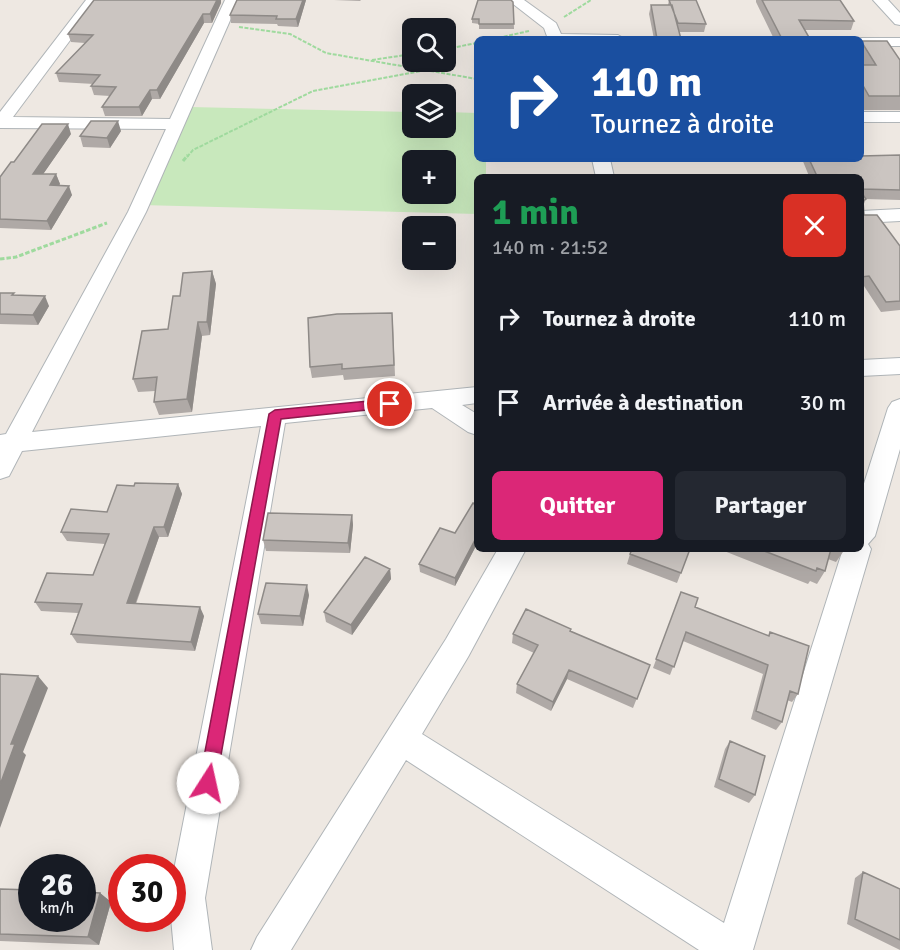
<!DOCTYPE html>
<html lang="fr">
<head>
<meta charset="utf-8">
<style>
	:root { --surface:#171b24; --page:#242831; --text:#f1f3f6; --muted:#9ea1a6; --accent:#db2777 }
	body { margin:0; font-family:Signika,sans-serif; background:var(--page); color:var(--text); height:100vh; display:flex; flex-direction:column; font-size:22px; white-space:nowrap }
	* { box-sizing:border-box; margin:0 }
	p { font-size:20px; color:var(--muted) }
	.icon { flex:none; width:33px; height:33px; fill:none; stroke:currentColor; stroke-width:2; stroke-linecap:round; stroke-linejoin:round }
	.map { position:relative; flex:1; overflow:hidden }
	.panel { position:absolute; left:474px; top:174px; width:390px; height:378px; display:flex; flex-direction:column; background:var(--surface); border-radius:9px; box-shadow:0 6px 24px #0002 }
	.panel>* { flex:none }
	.top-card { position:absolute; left:474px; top:36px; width:390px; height:126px; border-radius:9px; box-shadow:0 6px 24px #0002; background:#1a4fa0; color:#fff; overflow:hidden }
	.buttons { position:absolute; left:402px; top:18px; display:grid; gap:12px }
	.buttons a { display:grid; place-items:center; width:54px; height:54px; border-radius:9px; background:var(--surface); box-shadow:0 6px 24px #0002; font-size:30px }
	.speed { position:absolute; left:18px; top:854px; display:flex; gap:12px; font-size:30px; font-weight:700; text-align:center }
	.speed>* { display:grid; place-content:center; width:78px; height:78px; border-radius:50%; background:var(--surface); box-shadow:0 6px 24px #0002; line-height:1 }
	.speed small { font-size:15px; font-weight:400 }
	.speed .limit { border:9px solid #d22; background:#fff; color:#111 }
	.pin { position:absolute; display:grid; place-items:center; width:51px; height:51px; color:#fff; margin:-26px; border:3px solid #fff; border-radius:50%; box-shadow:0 2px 6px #0007 }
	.me { position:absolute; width:66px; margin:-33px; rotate:10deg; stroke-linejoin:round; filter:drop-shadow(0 0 4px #0008) }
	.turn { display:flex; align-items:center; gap:21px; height:126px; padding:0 18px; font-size:27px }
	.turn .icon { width:78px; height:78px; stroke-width:2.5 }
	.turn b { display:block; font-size:42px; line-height:51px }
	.round { display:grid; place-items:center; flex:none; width:63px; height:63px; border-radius:9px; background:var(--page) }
	.summary { display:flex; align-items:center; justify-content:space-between; height:102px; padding:0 18px }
	h1 { font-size:36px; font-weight:700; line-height:45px; color:#1e9e55 }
	.primary-button { display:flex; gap:12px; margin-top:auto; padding:12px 18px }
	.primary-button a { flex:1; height:69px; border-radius:9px; background:var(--accent); color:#fff; font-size:24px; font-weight:700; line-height:69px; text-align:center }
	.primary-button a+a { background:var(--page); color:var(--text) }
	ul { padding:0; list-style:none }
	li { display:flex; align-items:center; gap:18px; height:84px; padding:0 18px }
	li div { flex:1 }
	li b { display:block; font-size:22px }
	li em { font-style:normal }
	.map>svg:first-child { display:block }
</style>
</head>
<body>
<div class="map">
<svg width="900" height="950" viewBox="0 0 900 950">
	<rect width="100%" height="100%" fill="#eee8e2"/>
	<path fill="#c8e8bc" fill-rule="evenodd" d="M190,107L412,112V128H446V112L477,113V159H486V177H477V214L141,205ZM412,160H446V194H412Z"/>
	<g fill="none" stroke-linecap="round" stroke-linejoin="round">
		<defs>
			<path id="street" d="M86,0H100L13,117L170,119L225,0H239L146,212L32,432L477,387V403L462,405L477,414V435L468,432L432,408L285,423L205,898L212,950H174L171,918L172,880L261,426L22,451L9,476L0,479V435L6,434L128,212L166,129L0,128V112Z
				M508,0H524L556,23L561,34L618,35L625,39H548L544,28Z
				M873,0H888L900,13V25L895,24Z
				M861,38H900V46H861V39H856Z
				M861,112H900V122H861Z
				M592,159H610L614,177H596Z
				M900,209V221L861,223V211Z
				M900,358V374L861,376V360Z
				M900,399V449L875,536L868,544L871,549L753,950H699L406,760L291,950H251L257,937L446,639L498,549H526L468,657L422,734L724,923L843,549H861V493L888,408L892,402Z"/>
		</defs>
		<use href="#street" stroke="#b0b5b8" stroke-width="2"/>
		<path stroke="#9fda9e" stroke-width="2" stroke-dasharray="4 1.5" stroke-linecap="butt" d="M564,17L591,0
			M239,27L290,34L326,53L477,79
			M493,39L529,31
			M446,49L477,43
			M372,60L412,54
			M187,157L193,150L313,91L427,70"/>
		<path stroke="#9fda9e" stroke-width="3" stroke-dasharray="4.5 2" stroke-linecap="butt" d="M183,161L188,155
			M0,259L16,257L107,223"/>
		<use href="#street" fill="#fff" fill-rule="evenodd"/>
	</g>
	<path fill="#afa9a6" d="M306,0L298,27L278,26L277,24L231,23L230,15Z
		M334,0H361L360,1Z
		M669,0L706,24L704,32H679L681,39H654L649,14L651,5H668Z
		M756,0H840L854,21L851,30H804L810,39H724V37H773L756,2Z
		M513,2L514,29H479V24L472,23V19Z
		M221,3L212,23H204L160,99H152L142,116H105L102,107L110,96L94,95L91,86L94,84L59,82L56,73L85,43L71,42L68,34Z
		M861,41L900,60V110H864L861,104V65H863L861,61Z
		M121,131L110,148L83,147L80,136Z
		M71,134L43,174H56L60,184L59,185L72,195L51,230L0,228V177L14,162Z
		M900,155V200L866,199L863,206L864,215L900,246V310L881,312L864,286H861V177H807V176H809L802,159H861Z
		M212,271L216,284L210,335L202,336L192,412L159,415L154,402L155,391L138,392L133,379L168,329L180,296Z
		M0,293L15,295L49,306L38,325L0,324Z
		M393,324L395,376L344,380L343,375L312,378L310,367Z
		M178,484L182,494L168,537H159L136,604L204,616L195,651L77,643L71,634L78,613L41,611L35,602L93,575L105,544L67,541L61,532L107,512L134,486Z
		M477,505V544L455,586L420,572L419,564L455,533Z
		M352,515L353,525L350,553L266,551L263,540Z
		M690,549L677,583L627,564L630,554Z
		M719,549H845L836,562L828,559L825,571L817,584L810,581L808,584Z
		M390,569L391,579L352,635L326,622L324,612Z
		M681,592L695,607L768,636L770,632L798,694L792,702L787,700L782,722L776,730L751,719L763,674L683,641L670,675L653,668Z
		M309,595L303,626L261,624L258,614Z
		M571,632L650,665L633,708L567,679L551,711L516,693L517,684L534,653L512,643L513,634Z
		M730,741L755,795L749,803L714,787L725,749Z
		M863,872L900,889V950L847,924L855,878Z
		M0,889L100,893L111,902L99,945L0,941Z"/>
	<path fill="#8e8a87" d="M217,0H221V3L212,23L210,14Z
		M303,0H306L298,27L296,19Z
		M203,14L204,23L160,99L157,90Z
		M150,90L152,99L142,116L139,107Z
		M118,121L121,131L110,148L107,138Z
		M68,124L71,134L37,183L33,174Z
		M56,174L60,184L53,194L50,185Z
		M69,186L72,195L51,230L47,221Z
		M212,271L216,284L210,335L207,322Z
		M45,296L49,306L38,325L33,315Z
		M198,322L202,336L192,412L187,399Z
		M178,484L182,494L168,537L164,527Z
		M352,515L353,525L350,553L348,543Z
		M154,527L159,537L132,613L127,603Z
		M477,536V544L455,586V578Z
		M390,569L391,579L352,635L351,625Z
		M307,585L309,595L303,626L300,616Z
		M200,607L204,616L195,651L191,642Z
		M569,670L567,679L551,711L553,702Z
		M38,676L48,688L23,752L26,755L0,828V785L11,744Z
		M100,893L111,902L99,945L88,937Z"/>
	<path fill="#cbc5c1" stroke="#8e8a87" stroke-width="1.5" d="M94,0H217L210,14H203L157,90H150L139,107H102L116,87L91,86L100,75L56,73L93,35L68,34Z
		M237,0H303L296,19H276L277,16L230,15Z
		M478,0H511L513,2L514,24H479V19H472Z
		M669,0H696L706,24L678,23Z
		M762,0H840L854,21L799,20L810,39H725L724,37H781Z
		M651,5H672L681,39H657Z
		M861,41H887L900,60V96H869L861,82V65H876Z
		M91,121H118L107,138L80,136Z
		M42,124H68L33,174H56L50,185L69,186L47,221L0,219V177L11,162H14Z
		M900,155V190L861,189V177H808L807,176H817L809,159H861V156Z
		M861,192L866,199L863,201L864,215H877L900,246V301L886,302L869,276L861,277Z
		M212,271L207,322H198L187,399L154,402L157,377L133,379L142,331L168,329L173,296H180L183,273Z
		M0,293H14L12,295L45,296L33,315L0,314Z
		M392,313L394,365L342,369V364L310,367L308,318L337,314Z
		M135,483L178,484L164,527H154L127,603L200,607L191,642L71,634L82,604L35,602L47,573L93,575L109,534L61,532L71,509L107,512L117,485L134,486Z
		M473,503L477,505V536L455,578L419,564L440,528L455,533Z
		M268,513L352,515L348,543L263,540Z
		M632,549H690L681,573L630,554Z
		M759,549H831L825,571L817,568L816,571Z
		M365,557L390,569L351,625L324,612Z
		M266,583L307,585L300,616L258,614Z
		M681,592L698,598L695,607L769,636L770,632L809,646L798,694L790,691L782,722L756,711L768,665L686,632L674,667L656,659Z
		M526,609L571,629L570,631L650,665L637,699L569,670L553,702L517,684L538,645L513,634Z
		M0,674L38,676L11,744H15L0,785Z
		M730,741L765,756L755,795L719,779Z
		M863,872L900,889V940L855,919Z
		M0,889L32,890V918H82V892L100,893L88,937L0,934Z"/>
	<path fill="#db2777" stroke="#8e194d" stroke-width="1.5" d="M390,399L395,400V407L281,419L216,783L214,789L208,792L201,789L199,783L269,414L275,410Z"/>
</svg>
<div class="buttons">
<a><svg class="icon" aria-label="search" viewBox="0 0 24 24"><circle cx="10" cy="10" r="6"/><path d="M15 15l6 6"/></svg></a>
<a><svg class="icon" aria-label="layers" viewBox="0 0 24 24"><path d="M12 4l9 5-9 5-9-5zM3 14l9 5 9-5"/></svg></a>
<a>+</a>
<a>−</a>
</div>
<div class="speed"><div>26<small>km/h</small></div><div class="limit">30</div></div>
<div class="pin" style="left:390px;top:404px;background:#d93025"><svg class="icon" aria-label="arrive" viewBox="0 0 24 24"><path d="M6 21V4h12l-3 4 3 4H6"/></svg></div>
<svg class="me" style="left:208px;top:783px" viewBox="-20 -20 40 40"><circle r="19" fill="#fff"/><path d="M0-13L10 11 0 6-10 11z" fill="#db2777"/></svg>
<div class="top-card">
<div class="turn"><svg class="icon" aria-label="right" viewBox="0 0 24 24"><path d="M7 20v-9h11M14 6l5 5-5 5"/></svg><div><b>110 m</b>Tournez à droite</div></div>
</div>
<section class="panel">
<div class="summary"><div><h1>1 min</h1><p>140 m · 21:52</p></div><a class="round" style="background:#d93025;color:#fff"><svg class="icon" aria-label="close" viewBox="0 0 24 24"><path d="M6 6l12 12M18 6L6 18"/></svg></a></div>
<ul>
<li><svg class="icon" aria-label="right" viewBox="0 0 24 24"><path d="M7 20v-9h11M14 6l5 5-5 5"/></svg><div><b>Tournez à droite</b></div><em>110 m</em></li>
<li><svg class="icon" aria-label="arrive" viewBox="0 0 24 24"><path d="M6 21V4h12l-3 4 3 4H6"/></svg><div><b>Arrivée à destination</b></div><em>30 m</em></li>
</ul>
<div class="primary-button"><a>Quitter</a><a>Partager</a></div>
</section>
</div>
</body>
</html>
